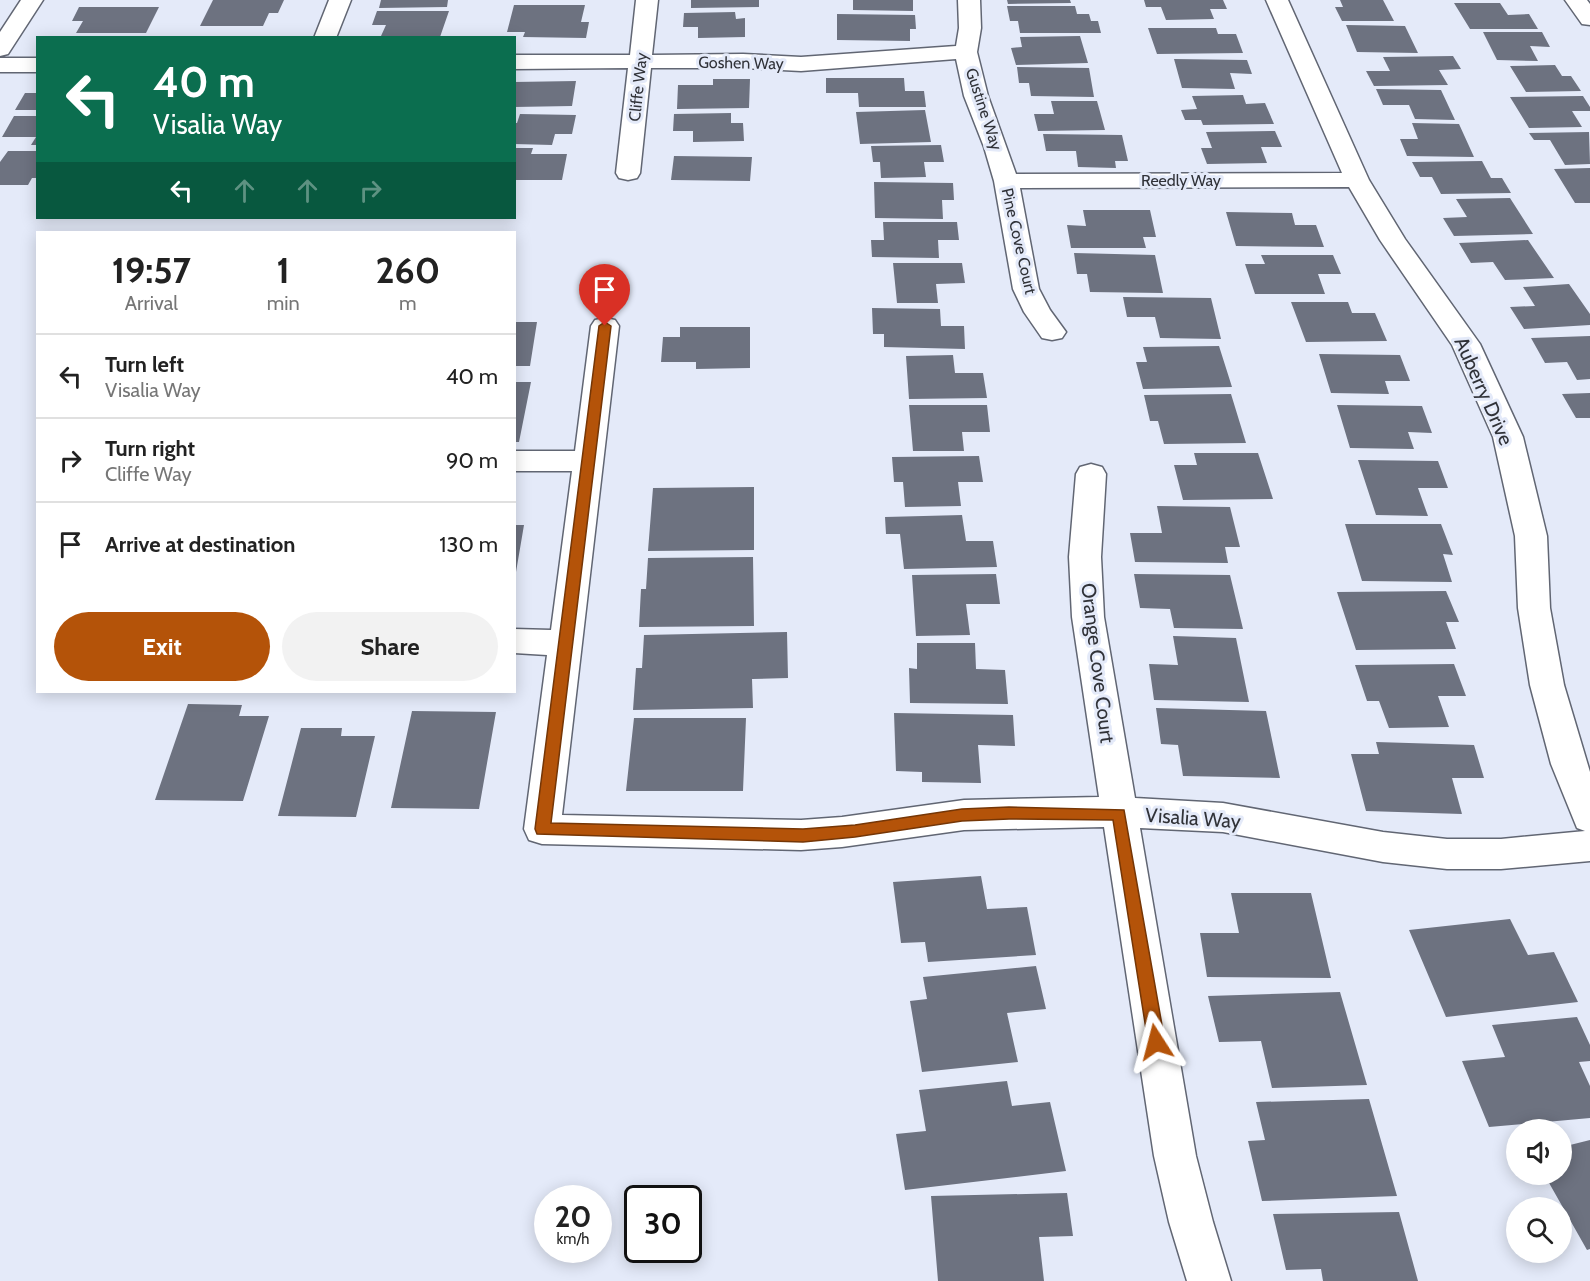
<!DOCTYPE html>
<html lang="en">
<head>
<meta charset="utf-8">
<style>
	:root { --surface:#fff; --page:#f2f2f2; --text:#222; --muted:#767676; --line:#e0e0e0; --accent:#b45309 }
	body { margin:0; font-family:Cabin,sans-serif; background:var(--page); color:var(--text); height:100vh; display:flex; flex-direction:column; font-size:22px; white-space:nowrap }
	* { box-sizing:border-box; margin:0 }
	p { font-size:20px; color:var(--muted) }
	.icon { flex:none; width:33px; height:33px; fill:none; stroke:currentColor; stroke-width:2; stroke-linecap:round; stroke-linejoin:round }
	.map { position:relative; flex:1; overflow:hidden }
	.sheet { position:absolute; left:36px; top:231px; width:480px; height:462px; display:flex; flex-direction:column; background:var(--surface); border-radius:0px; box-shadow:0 3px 15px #0003 }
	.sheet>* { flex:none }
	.top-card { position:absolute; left:36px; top:36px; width:480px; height:183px; border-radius:0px; box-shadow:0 3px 15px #0003; background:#0b6e4f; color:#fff; overflow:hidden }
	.buttons { position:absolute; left:1506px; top:1119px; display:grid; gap:12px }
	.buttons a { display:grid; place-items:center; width:66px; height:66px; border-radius:50%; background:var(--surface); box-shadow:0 3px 15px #0003; font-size:30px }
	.speed { position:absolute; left:534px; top:1185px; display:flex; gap:12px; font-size:30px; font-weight:700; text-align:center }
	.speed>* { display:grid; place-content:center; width:78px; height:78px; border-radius:50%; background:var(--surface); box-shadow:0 3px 15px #0003; line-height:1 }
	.speed small { font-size:15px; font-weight:400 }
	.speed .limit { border:3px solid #111; border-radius:9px; background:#fff; color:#111 }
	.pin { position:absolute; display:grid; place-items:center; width:51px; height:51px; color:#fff; margin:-62px -26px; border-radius:50% 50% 50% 0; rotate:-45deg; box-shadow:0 0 6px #0007 }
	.pin .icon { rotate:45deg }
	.me { position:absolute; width:66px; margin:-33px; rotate:351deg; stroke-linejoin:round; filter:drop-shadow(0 0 4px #0008) }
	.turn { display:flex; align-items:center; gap:21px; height:126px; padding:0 18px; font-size:27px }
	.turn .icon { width:78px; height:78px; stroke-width:2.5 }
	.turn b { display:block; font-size:42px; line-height:51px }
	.lanes { display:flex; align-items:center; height:57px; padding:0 18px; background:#0003; justify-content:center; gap:30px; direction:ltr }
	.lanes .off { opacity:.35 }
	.eta { display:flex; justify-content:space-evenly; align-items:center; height:102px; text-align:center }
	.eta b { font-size:36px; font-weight:700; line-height:42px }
	.action { display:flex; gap:12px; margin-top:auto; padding:12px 18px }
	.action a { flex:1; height:69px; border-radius:36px; background:var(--accent); color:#fff; font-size:24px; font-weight:700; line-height:69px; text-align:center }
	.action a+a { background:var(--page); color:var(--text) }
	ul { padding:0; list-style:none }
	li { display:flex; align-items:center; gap:18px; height:84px; padding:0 18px; border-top:2px solid var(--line) }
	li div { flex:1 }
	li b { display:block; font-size:22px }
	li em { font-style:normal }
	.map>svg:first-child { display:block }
</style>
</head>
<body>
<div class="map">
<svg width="1590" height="1281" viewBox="0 0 1590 1281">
	<rect width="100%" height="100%" fill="#e4eaf9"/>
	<path fill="#6d7280" d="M213,0H284L278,13H269L263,26H200Z
		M381,0H448L447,7L379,8Z
		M691,0H759V7L691,8Z
		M853,0H913V11L853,10Z
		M1007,0H1070L1071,3L1008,4Z
		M1144,0H1223L1227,9H1210L1214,19L1166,20L1161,7H1146Z
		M1340,0H1383L1394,21H1342L1335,7H1343Z
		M1454,3H1500L1508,15L1529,14L1538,29H1470Z
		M514,5H585L581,22H589L586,38L523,37L525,32H507Z
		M1007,6H1075L1077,14H1089L1091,21H1098L1101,33H1020L1018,21H1010Z
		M79,7H159L146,33H76L83,21H72Z
		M377,11H449L440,37L381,36L386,25H372Z
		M735,12L736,19L745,18V37L698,38V27H683L684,13Z
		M837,14L915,15L916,29H910V41L837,40Z
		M1346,25L1405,26L1418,53L1357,52Z
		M1148,28H1216L1218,34H1236L1243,53L1157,54Z
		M1483,32H1542L1550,47L1530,46L1538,61L1497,60Z
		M1080,36L1088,63L1016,65L1011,48L1022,47L1020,37Z
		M1453,56L1461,69L1439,70L1448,85L1374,86L1366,71H1390L1383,57Z
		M1174,59L1247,60L1252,74L1230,73L1235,89L1182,88Z
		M1555,65L1562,76H1571L1581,91L1526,92L1510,66Z
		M1017,67L1089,68L1094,97L1031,96L1029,83H1019Z
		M826,78H904L905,91H924L926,107H859L858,93H826Z
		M713,79H750L749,108L677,109L678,85H713Z
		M576,81L572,106L514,107V82Z
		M1376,89L1441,90L1455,120L1415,119L1409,105H1383Z
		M25,93H38V110H15Z
		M1243,95L1246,104L1265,103L1274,124L1203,125L1201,120H1185L1181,110L1197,109L1192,96Z
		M1583,96L1590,107V111H1572L1582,127L1529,128L1510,97Z
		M1051,101H1097L1105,130L1038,131L1034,114H1054Z
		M925,110L931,142L860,144L856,112Z
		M731,113V123H743L744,141L693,142V131H673L674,114Z
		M520,114L576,115L572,134H555L552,145L514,144V123H517Z
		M14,116H38V145H31L36,137H2Z
		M1412,123L1459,124L1474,157L1407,156L1400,139H1418Z
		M1275,131L1282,147H1261L1267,163L1207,164L1201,148H1212L1206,132Z
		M1589,132L1590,164L1565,165L1550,140H1534L1529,133Z
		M1043,134L1122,135L1128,161H1115L1116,168L1078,167L1076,151H1046Z
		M941,145L944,162H924L926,177L881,178L880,162H873L871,146Z
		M514,148H533L531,154H567L562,180H514Z
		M8,151H38V178H32L28,185H0V162Z
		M674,156L752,157L750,181L671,180Z
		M1482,161L1491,178H1502L1511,193L1441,194L1432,177H1420L1412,162Z
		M1590,168V203H1575L1554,169Z
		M874,182L953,183L954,200H942L943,219L875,218Z
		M1510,198L1533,234L1454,236L1443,218L1467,217L1456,199Z
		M1083,210H1150L1156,237H1143L1146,248H1071L1067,225L1086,226Z
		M1226,212L1292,213L1295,225H1316L1324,247L1236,246Z
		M883,222H957L959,240H938L939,258L872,257L871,240H884Z
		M1528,240L1554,278L1505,280L1493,262L1471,263L1459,243Z
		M1074,253L1155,255L1163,293L1090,292L1087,274H1077Z
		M1261,255H1333L1341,274H1318L1325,294H1255L1245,264H1265Z
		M893,263H962L965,283L936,284L938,303H897Z
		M1569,284L1590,314V325L1524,329L1510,307L1535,306L1523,287Z
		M1123,297L1211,298L1221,339L1160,338L1155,317H1127Z
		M1291,302H1348L1352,313H1375L1387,341L1306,342Z
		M872,308L940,309L941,326H964L965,349L884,347V334H873Z
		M514,322H537L530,366H514Z
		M680,327H750V368L696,369V362H661L663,337H680Z
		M1590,336V379L1577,380L1567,362L1545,363L1531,338Z
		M1219,346L1232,387L1143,389L1136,362H1147L1143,347Z
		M1319,354L1400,355L1410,381H1385L1389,394L1331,393Z
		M953,355L955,373H983L987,398L909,399L906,356Z
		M514,382H531L519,442H514Z
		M1590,393V418H1576L1562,394Z
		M1231,394L1246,443L1164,444L1158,421H1150L1144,395Z
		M909,405H987L990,432H962L964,451H913Z
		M1337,405L1422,406L1432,433L1408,432L1414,449L1350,448Z
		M1194,453H1258L1273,499L1183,500L1174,465H1197Z
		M979,456L983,482H958L961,506L905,507L903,482H894L892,457Z
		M1358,460L1438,461L1448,488H1418L1428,516L1376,515Z
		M754,487V550L648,551L653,488Z
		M1157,506L1230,507L1240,547H1225L1228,563L1135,562L1130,533H1162Z
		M962,515L966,541H993L997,567L904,569L900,534H886L885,517Z
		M1345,524H1441L1453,555L1443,554L1452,582L1362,581Z
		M514,525H524L516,572L514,571Z
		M753,557L754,626L639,627L641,589H646L648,558Z
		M996,574L1000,604H966L970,635L916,636L912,575Z
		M1134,574L1230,575L1243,629L1174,628L1170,609L1140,608Z
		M1446,591L1459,622H1446L1456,649L1356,650L1337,592Z
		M787,632L788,678L752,679L753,708L633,710L636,668H642L644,635Z
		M1173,636L1236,638L1249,702L1154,700L1149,664L1178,665Z
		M917,643H975L976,669L1005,670L1008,704L910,703L909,668L917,669Z
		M1454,664L1466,696H1438L1449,727L1389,728L1379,701H1367L1355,665Z
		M188,704L242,705L239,716H269L243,801L155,800Z
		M1156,708L1266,711L1280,778L1183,776L1178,745L1161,744Z
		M412,711L496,712L479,809L391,808Z
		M894,713L1013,715L1015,746L978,745L981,783L922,782V772L896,771Z
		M634,718H746L743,791H626Z
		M301,728H342L341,736H375L356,817L278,816Z
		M1376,742L1474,745L1484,778H1452L1462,814L1366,811L1351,754H1379Z
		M981,876L987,909L1027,907L1036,955L928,962L925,942L901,943L893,882Z
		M1231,893H1311L1331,978L1207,977L1200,933H1239Z
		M1510,919L1528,955L1554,952L1578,1002L1446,1017L1409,930Z
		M1036,966L1046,1009L1007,1013L1018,1062L922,1072L910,1001L927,999L923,977Z
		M1340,992L1367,1085L1272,1088L1261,1041L1219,1042L1208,996Z
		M1577,1017L1590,1045V1061L1579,1062L1590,1086V1118L1489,1127L1462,1061L1505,1057L1492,1025Z
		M1007,1081L1012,1106L1050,1102L1066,1171L905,1190L896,1134L926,1131L919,1090Z
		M1369,1099L1397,1196L1262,1201L1248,1141L1265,1140L1256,1102Z
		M1590,1140V1249L1587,1250L1544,1174H1562V1147Z
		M1067,1193L1073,1236L1039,1237L1044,1281H938L931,1196Z
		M1399,1212L1418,1281H1323L1321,1269L1286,1270L1273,1214Z"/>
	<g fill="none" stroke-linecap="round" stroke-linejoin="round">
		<defs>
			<path id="minor" d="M21,0H43L8,54L0,56V32Z
				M329,0H351L336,38H314Z
				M636,0H658L652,55L743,54L801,57L956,46L959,28L958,0H980L981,28L977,52L988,96L1016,174L1342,173L1266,0H1288L1369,180L1405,239L1480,344L1523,437L1547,536L1550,608L1564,685L1590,772V861L1501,869H1447L1383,862L1223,832L1140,828L1196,1156L1213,1222L1231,1281H1187L1169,1222L1154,1156L1104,827L964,830L842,847L801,850L542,844L529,840L524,829L547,655L514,653V629L551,630L572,471H514V451H575L591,326L595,320L605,318L615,320L619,326L562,815L801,820L842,817L964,800L1099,797L1072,617L1069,557L1076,474L1080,467L1091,464L1102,467L1106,474L1101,557L1104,617L1135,798L1223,803L1383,832L1447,839H1501L1585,831L1577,828L1551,764L1530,685L1518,608L1515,536L1493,437L1452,345L1380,240L1349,187L1020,188L1039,289L1050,310L1066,332L1062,338L1052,340L1042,338L1024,312L1013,289L994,181L984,147L964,96L956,59L801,71L743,68H651L640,173L637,178L628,180L619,178L616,173L628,68L514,69V55H630Z
				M1565,0H1587L1590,4V25L1582,24Z
				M0,58H38V72H0Z"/>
		</defs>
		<use href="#minor" stroke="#616673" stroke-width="3"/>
		<use href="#minor" fill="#fff" fill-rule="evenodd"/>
	</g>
	<path fill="#b45309" stroke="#753606" stroke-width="1.5" d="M605,322L611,326L551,823L803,829L855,825L962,809L1009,807L1124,810L1165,1042L1162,1047L1156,1049L1151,1047L1148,1042L1113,820L1009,819L962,821L855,837L803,842L537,834L535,829L599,326Z"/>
	<g text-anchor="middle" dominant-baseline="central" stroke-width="6" stroke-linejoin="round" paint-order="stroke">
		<g font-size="16" fill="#303238" stroke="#e4eaf9">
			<text transform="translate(741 63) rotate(1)">Goshen Way</text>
			<text transform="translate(638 87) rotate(-84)">Cliffe Way</text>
			<text transform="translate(984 109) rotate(72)">Gustine Way</text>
			<text x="1181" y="180">Reedly Way</text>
			<text transform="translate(1019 241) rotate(77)">Pine Cove Court</text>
		</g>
		<g font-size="20" fill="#303238" stroke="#e4eaf9">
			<text transform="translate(1484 391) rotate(66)">Auberry Drive</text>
			<text transform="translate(1098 663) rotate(83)">Orange Cove Court</text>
			<text transform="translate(1193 818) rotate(4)">Visalia Way</text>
		</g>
	</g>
</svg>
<div class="buttons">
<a><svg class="icon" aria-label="sound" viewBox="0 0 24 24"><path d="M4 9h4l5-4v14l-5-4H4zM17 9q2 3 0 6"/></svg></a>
<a><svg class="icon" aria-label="search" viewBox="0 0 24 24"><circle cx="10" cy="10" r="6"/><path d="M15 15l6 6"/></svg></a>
</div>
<div class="speed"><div>20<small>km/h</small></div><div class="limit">30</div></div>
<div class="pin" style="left:605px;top:326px;background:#d93025"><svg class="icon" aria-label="arrive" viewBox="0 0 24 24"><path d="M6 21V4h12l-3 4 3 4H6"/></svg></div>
<svg class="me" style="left:1156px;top:1042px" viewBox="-20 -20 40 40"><path d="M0-17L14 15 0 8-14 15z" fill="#b45309" stroke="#fff" stroke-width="4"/></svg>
<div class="top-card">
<div class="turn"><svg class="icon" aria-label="left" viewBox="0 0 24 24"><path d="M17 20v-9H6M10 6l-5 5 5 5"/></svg><div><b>40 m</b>Visalia Way</div></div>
<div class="lanes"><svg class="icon" aria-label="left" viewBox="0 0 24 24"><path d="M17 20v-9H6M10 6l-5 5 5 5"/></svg><svg class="icon off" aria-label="ahead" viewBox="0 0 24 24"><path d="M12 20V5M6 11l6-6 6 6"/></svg><svg class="icon off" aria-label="ahead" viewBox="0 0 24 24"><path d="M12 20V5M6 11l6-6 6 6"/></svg><svg class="icon off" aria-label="right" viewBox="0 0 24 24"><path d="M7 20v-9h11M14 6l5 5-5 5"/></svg></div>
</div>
<section class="sheet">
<div class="eta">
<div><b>19:57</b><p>Arrival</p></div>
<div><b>1</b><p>min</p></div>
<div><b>260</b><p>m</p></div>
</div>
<ul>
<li><svg class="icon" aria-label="left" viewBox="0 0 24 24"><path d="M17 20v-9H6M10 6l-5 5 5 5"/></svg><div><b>Turn left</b><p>Visalia Way</p></div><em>40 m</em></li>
<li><svg class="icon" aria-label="right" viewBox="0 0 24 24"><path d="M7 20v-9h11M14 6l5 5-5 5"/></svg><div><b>Turn right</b><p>Cliffe Way</p></div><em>90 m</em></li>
<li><svg class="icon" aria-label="arrive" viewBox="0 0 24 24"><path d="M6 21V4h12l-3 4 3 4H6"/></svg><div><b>Arrive at destination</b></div><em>130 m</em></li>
</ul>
<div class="action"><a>Exit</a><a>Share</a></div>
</section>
</div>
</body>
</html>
